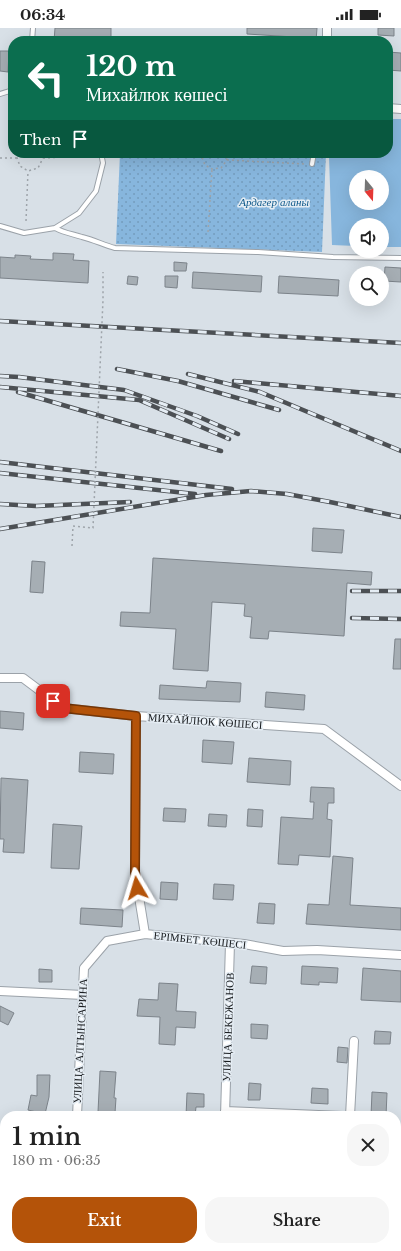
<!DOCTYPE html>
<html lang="en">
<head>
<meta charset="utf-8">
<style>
	:root { --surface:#fff; --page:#f6f6f6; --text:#222; --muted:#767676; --accent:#b45309 }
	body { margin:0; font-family:"Libre Baskerville",serif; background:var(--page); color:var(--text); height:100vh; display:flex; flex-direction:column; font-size:15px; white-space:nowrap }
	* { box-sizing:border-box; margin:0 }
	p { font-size:13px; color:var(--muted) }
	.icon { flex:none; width:22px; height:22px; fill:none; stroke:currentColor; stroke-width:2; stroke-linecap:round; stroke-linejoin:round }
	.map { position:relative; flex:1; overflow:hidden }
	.drawer { position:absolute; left:0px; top:1083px; width:401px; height:140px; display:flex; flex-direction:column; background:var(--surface); border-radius:16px 16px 0 0; box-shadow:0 4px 16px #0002 }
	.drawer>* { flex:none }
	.guide { position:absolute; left:8px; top:8px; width:385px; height:122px; border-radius:16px; box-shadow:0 4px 16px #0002; background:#0b6e4f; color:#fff; overflow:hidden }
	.needle { width:26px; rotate:161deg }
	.tools { position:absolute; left:349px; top:142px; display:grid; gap:8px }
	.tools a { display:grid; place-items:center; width:40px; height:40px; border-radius:50%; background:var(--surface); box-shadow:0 4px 16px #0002; font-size:20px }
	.pin { position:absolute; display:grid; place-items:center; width:34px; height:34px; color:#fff; margin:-17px; border-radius:8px; box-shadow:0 2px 6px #0006 }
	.me { position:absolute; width:44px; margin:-22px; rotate:353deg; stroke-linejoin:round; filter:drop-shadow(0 0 3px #0008) }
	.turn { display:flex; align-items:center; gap:14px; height:84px; padding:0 12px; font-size:18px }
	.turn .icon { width:52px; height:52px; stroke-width:2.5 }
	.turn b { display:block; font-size:28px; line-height:34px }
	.then { display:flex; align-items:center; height:38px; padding:0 12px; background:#0003; gap:8px; font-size:15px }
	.round { display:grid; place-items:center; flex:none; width:42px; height:42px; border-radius:16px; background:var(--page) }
	.headline { display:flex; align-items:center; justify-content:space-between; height:68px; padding:0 12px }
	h1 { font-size:24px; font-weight:600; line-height:30px }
	.button { display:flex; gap:8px; margin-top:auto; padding:8px 12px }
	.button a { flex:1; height:46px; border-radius:16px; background:var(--accent); color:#fff; font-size:16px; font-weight:600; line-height:46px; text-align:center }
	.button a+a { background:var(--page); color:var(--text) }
	.status { display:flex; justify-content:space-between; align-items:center; height:28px; padding:0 20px; background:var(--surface); direction:ltr }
	.status svg { height:11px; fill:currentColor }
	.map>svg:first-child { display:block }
</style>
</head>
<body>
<div class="status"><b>06:34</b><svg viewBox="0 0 49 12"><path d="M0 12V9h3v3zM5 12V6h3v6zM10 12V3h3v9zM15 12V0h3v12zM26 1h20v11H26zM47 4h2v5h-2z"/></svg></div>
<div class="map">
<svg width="401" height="1223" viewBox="0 0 401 1223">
	<defs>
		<pattern id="park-dots" width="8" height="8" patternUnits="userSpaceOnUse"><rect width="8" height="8" fill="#87b6dd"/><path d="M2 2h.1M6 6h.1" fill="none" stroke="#749cbd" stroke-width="1.8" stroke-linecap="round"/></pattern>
	</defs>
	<rect width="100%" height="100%" fill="#d8e0e7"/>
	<path fill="#87b6dd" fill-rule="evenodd" d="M388,91H401V219H382V197H356V218L332,217L329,129L332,125H388ZM356,149H382V175H356Z"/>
	<path fill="url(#park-dots)" d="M120,125H326L322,224L116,216Z"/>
	<path fill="#a6aeb4" stroke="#7c838a" d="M55,0H111V13H54Z
		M247,0H317L316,13H293L294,9L247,6Z
		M378,0H394V8L378,7Z
		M0,23H9L8,44L0,43Z
		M388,24L401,25V43L388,42Z
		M53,225L74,226L73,232L89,233L88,255L0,250V229L15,230V227L31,228L30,231L53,232Z
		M174,234L187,235L186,243H174Z
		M385,239L401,240V254L384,253Z
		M193,244L262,248L261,264L192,260Z
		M128,248L138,249L137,257L127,256Z
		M165,248H178L177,260L165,259Z
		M279,248L339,252L338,268L278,265Z
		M313,500L344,502L342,525L312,523Z
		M153,530L372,544L371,557L347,555L344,608L269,603L268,611L250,610L252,589L244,588L245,576L212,574L208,643L173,641L176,601L120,598L121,584L150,585Z
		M32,533L45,534L43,565L30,564Z
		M395,611H401V641H393Z
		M207,653L241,655L240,674L159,671L160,657L206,660Z
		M266,664L305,667L304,682L265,679Z
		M0,683L24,685L23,702L0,700Z
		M203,712L234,714L232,736L202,734Z
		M80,724L114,726L113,746L79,744Z
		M249,730L291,733L290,757L247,754Z
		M1,750L28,752L24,825L3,824L4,811H0Z
		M311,759L334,760V775H328L327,791L332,792L330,829L299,827L298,837L278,836L281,789L313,791L314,774H310Z
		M164,780L186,781L185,794L163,793Z
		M248,781L263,782L262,799L247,798Z
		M209,786L227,787L226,799L208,798Z
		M53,796L82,798L79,841L51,840Z
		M333,828L353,830L350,877L401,880V902L306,896L308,876L329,877Z
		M161,854L178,855L177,872L160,871Z
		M214,856L234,857L233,872L213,871Z
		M259,875L275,876L274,896L257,895Z
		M81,880L123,882L122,899L80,896Z
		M252,938L267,939L266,956L250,955Z
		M302,938L338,940L337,955L319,954V957L301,956Z
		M363,940L401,943V974L361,972Z
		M39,941L52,942V954H39Z
		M159,955L178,956L176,983L196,984L195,1000L176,999L175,1017L159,1016L160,989L137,988L139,971L158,972Z
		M0,978L14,985L8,997L0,993Z
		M251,996L268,997L267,1011L251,1010Z
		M375,1003L391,1004L390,1016H374Z
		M338,1019L348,1020L347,1035L337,1034Z
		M100,1043L116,1044L114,1070H116L115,1085L98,1084Z
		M37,1047H50L49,1069L45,1086L28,1082L31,1067L37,1068Z
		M249,1055L261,1056L260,1072H248Z
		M312,1060L328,1061V1076L311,1075Z
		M372,1064L387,1065L386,1088H371Z
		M187,1065L204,1066V1079H196L195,1088H186Z"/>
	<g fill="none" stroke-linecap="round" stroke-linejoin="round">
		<defs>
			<path id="service" d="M32,13L33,0
				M0,66L13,62
				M312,136L314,125
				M0,198L24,205L55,200L79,185L96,163L103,135L101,125
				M55,200C64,205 73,206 82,209C94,212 104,217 115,220L258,224L333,229L401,230"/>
			<path id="minor" d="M327,13V0
				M388,80L401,81
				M0,650H23L63,680L136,688L324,701L401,758
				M136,688L135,844L145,906L244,916L283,923L317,922L401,927
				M0,963L83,967
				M225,1083L342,1088
				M77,1088L84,940L107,913L145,906
				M225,1088L230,915
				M350,1088L354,1013
				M396,1211L401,1212
				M18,1223L20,1218
				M222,1223V1218"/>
		</defs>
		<use href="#service" stroke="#9ba2a9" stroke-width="6"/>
		<use href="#minor" stroke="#9ba2a9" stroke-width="10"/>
		<path stroke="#9ea4aa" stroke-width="1.5" stroke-dasharray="2 3" stroke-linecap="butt" d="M20,125L17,130L20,138L28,143L38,140L43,130L41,125
			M126,125L202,129
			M204,125L202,129L205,137L212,141L221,140L227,132L225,125
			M0,130H17
			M43,130L90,128
			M227,132L305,136
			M26,193L28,143
			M208,204L212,141
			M72,518L73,498"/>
		<use href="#service" stroke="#fff" stroke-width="4"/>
		<use href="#minor" stroke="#fff" stroke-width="8"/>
		<defs>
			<path id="rail" d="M0,293L401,315
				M117,341L178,353L279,382
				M188,346L260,364L401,423
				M0,348L19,349L124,362L197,388L238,406
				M234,353L401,368
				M0,359L139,372L229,411
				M18,364L221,423
				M0,434L232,461
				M0,445L195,466
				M0,476L36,478L130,474
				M0,501L206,467L251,463L287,466L330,474L401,489
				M352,563H401
				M352,590L401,591"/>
		</defs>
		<use href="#rail" stroke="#4c5054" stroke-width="4.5"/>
		<use href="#rail" stroke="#e5edf4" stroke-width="3" stroke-dasharray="9" stroke-linecap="butt"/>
		<path stroke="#9ea4aa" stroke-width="1.5" stroke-dasharray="2 3" stroke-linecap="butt" d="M73,498L93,500L103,272V244"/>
	</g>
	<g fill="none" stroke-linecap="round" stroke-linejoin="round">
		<defs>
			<path id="route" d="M53,673L63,680L136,688L135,844L137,860"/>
		</defs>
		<use href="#route" stroke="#753606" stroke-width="10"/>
		<use href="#route" stroke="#b45309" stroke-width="7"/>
	</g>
	<g text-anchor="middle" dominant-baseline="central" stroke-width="3" stroke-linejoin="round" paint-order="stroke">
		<g font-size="11" font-style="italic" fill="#0f598a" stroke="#e5edf4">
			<text x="274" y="174">Ардагер аланы</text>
		</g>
		<g font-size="11" fill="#191c1f" stroke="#e5edf4">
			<text transform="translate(205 693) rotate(4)">МИХАЙЛЮК КӨШЕСІ</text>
			<text transform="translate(200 912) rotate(6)">ЕРІМБЕТ КӨШЕСІ</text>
			<text transform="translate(228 999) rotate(-88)">УЛИЦА БЕКЕЖАНОВ</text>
			<text transform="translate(80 1013) rotate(-87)">УЛИЦА АЛТЫНСАРИНА</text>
		</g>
	</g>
</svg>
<div class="tools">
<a><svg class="needle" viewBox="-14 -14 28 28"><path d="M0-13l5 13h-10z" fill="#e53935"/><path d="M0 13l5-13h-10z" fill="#767676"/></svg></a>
<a><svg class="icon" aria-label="sound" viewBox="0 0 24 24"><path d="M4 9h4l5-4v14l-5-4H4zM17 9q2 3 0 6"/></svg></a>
<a><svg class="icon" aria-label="search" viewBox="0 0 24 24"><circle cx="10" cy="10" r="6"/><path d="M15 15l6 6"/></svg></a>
</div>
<div class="pin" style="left:53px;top:673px;background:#d93025"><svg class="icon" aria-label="arrive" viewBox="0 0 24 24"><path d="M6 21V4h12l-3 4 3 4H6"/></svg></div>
<svg class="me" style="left:137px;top:860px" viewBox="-20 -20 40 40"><path d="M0-17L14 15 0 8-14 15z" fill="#b45309" stroke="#fff" stroke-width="4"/></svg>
<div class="guide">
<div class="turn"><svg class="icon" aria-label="left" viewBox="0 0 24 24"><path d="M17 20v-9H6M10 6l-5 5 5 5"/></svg><div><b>120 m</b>Михайлюк көшесі</div></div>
<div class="then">Then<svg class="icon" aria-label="arrive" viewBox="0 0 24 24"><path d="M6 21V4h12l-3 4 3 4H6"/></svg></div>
</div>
<section class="drawer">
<div class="headline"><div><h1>1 min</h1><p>180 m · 06:35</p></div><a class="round"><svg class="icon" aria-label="close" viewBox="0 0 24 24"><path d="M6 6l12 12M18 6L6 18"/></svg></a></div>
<div class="button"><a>Exit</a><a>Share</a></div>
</section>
</div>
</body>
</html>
